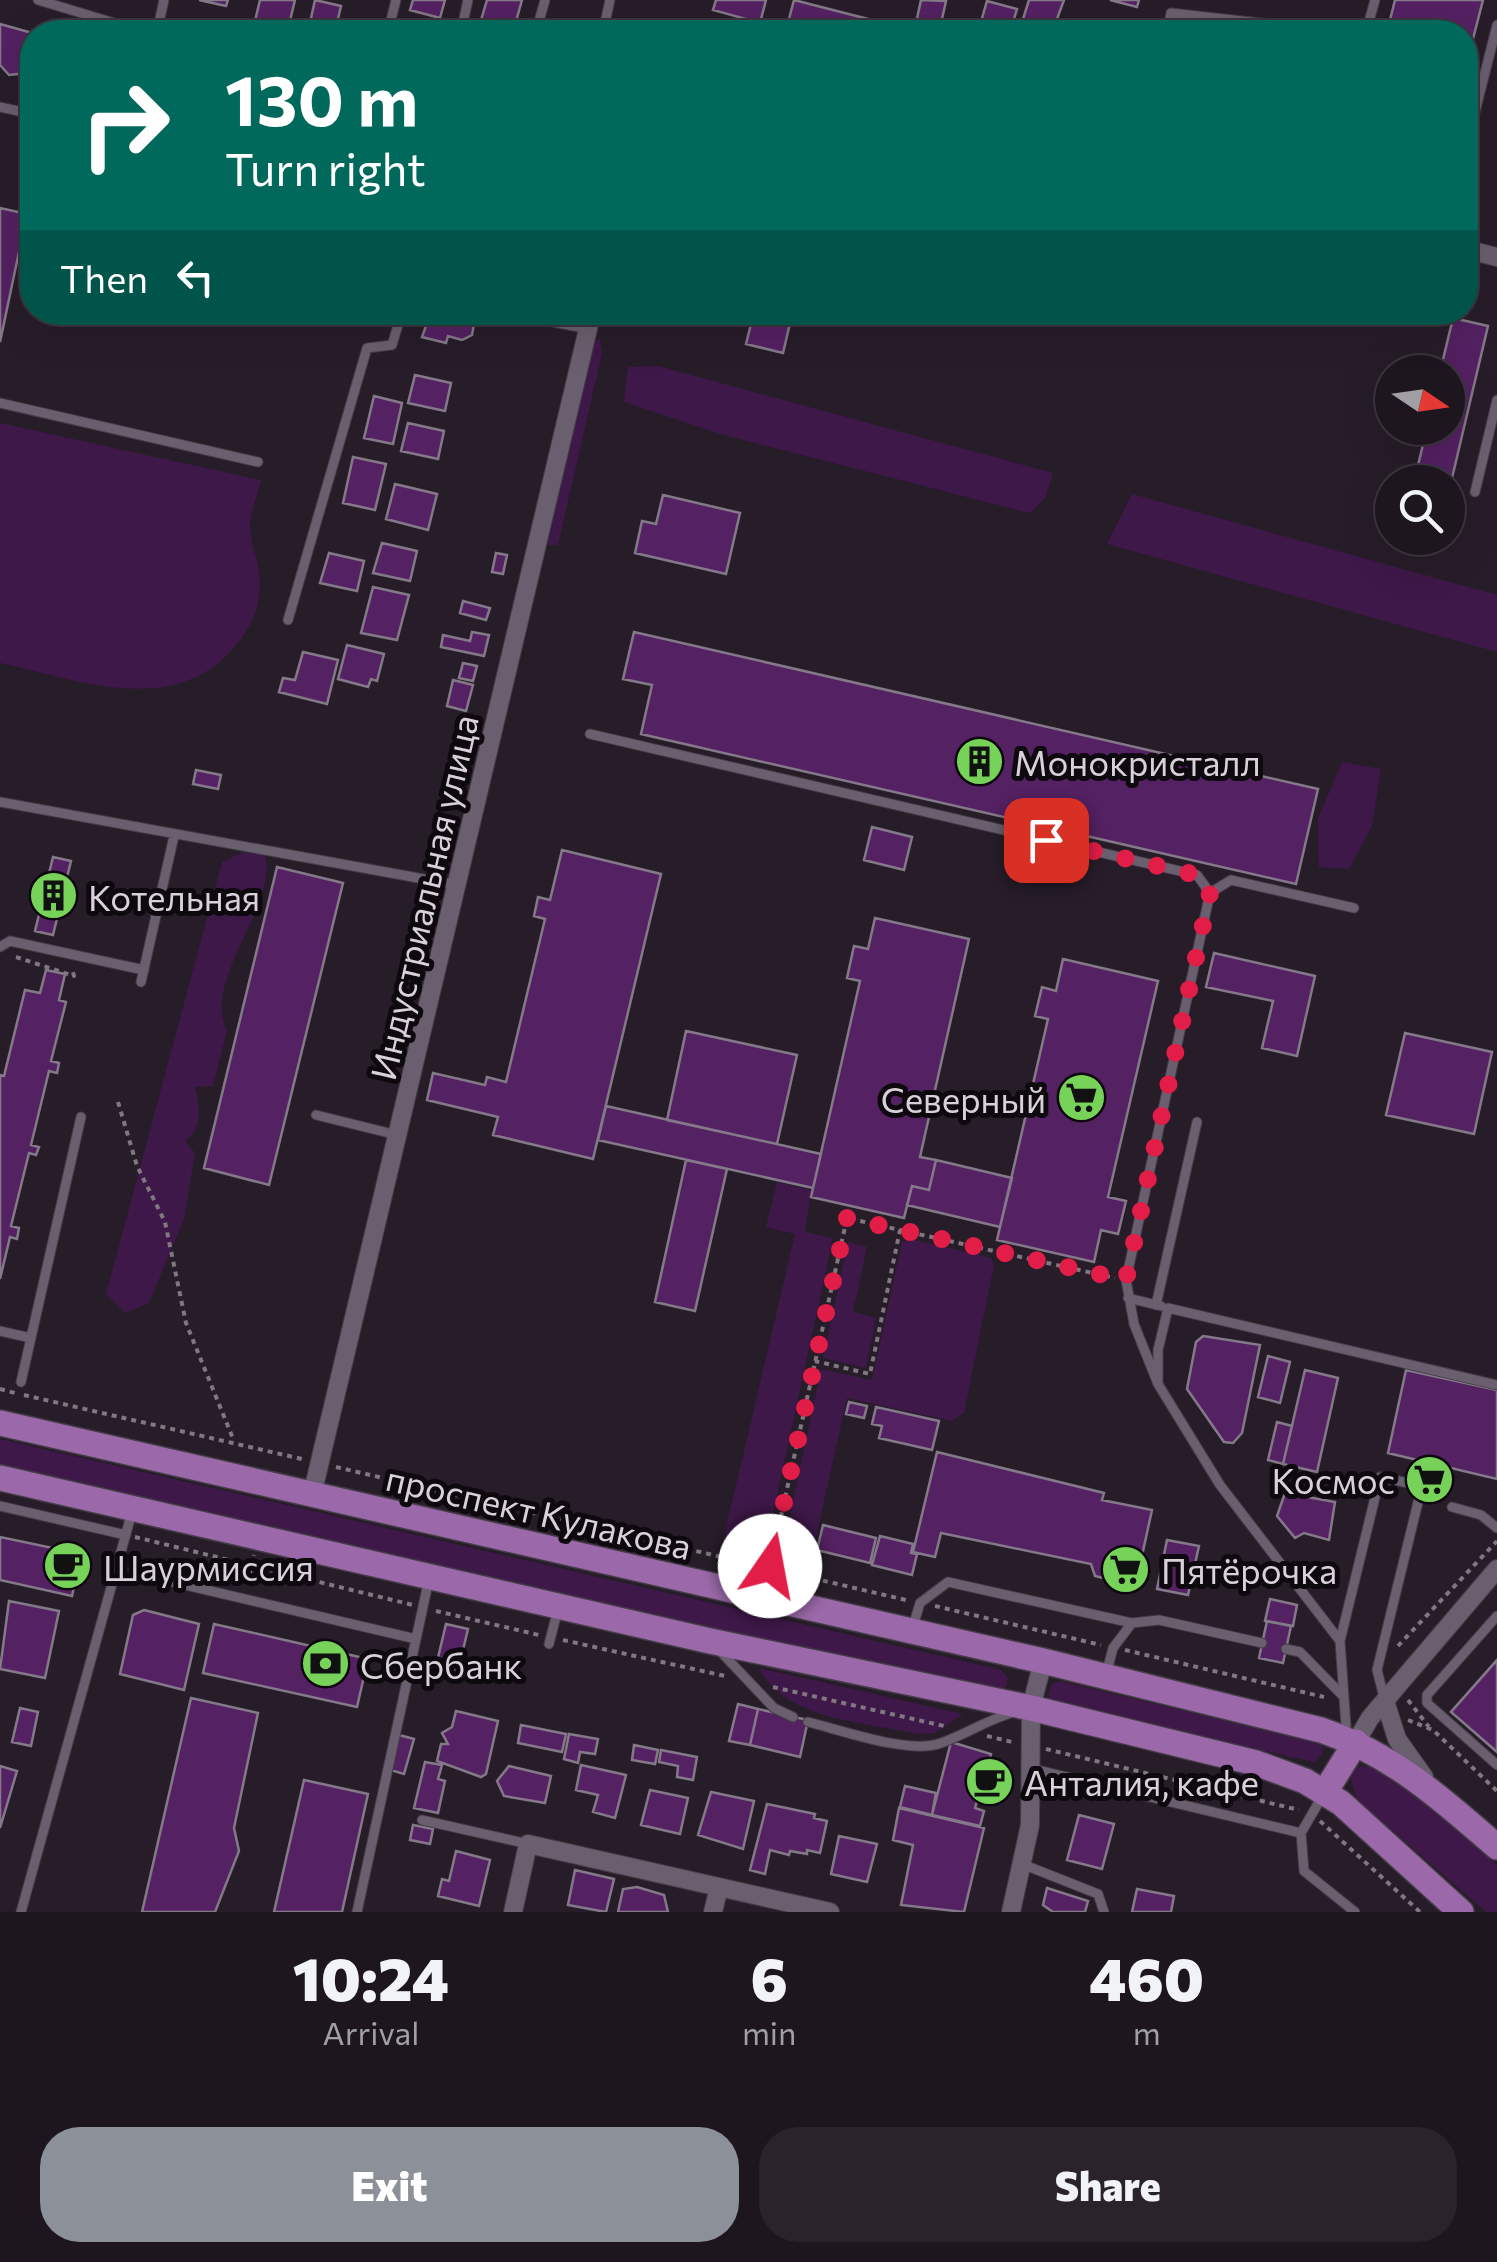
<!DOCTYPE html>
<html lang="en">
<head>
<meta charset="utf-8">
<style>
	:root { --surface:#1d161f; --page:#2a232c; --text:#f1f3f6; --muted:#a09fa4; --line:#3b353d; --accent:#8c9099 }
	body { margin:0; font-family:Commissioner,sans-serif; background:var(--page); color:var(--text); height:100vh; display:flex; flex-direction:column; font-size:38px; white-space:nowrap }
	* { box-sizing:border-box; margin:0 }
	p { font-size:32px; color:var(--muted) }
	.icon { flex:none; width:55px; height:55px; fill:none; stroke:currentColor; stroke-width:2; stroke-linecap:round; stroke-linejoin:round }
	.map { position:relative; height:1912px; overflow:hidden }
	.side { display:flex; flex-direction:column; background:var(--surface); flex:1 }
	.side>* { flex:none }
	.hud { position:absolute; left:20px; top:20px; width:1458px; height:305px; border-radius:40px; box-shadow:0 10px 40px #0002,0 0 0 2px var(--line); background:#00695c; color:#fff; overflow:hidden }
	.needle { width:65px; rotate:103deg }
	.fabs { position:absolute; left:1375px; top:355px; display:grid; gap:20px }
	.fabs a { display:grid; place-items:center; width:90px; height:90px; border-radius:50%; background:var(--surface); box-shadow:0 10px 40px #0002,0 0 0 2px var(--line); font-size:50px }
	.pin { position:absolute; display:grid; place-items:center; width:85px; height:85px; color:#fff; margin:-42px; border-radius:20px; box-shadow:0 5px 15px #0006 }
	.me { position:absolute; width:110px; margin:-55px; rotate:12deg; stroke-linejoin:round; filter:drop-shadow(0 0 8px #0008) }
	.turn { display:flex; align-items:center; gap:35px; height:210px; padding:0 40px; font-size:45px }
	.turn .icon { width:130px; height:130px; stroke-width:2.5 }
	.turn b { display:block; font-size:70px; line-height:85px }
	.then { display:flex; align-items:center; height:95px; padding:0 40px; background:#0003; gap:20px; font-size:38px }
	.eta { display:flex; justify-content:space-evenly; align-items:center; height:170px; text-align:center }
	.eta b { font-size:60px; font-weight:800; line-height:70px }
	.cta { display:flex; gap:20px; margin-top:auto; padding:20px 40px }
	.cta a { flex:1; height:115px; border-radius:40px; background:var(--accent); color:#fff; font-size:40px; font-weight:800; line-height:115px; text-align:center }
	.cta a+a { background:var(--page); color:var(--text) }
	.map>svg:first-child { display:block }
</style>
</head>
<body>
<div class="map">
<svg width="1497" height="1912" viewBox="0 0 1497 1912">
	<rect width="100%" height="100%" fill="#271d29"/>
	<path fill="#3d1848" d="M600,338L602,353L558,545H548L590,344Z
		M658,366L1053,473L1045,498L1030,513L720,434L624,402L628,367Z
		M0,423L261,480C258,494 250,512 250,526C251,555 264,564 258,601C255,622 238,646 222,660C160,714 72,678 0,663Z
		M1132,494L1497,595V652L1107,544Z
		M1342,762L1381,769L1372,826L1349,869L1319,867L1318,819Z
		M245,851L264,854C281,902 201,980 227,1030L213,1086L195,1087C200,1109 203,1127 185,1141L195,1153L184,1219L149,1303L125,1313L106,1294L222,862Z
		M777,1182L811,1190L805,1232L833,1238L765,1550L755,1547L753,1557L721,1549L795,1234L766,1227Z
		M911,1239L991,1258L994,1265L964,1413L952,1421L847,1398L809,1569L793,1565L794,1556L782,1553L821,1369L872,1380L902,1242Z
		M848,1242L867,1247L853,1312L876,1318L866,1368L823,1358Z
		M0,1439L1001,1670L1008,1678L1005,1689L996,1694L0,1465Z
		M759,1668L963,1714L935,1733L918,1734C866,1722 786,1721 759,1668Z
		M1059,1681L1306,1740L1321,1744L1323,1753L1314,1762L1054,1703L1048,1696L1051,1685Z
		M1371,1766L1401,1783L1497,1865V1912H1486L1357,1800L1350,1775L1356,1767Z"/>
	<path fill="#542162" stroke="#847988" stroke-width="2.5" d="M199,0H228L226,6Z
		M260,0H295L288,29L255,21Z
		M315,0L341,6L335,32H308Z
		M413,0H445L440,18L410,10Z
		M487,0H522L513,32L479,27Z
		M716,0H766L760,23L713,10Z
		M794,0L868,19L865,32L786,30Z
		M921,0L946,1L940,28L916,23Z
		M1029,0H1064L1054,27L1023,19Z
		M1110,0H1139L1137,7Z
		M1395,0H1483L1465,70V32H1387Z
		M987,1L1017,9L1010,32H978Z
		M0,24L32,33L27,73L9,75L0,65Z
		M0,208L27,214L0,342Z
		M431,312L476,314L472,335L462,340L448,336L446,343L422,337Z
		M754,312L791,319L783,353L746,344Z
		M1453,318L1488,326L1448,495V482H1414L1427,428H1448V372H1440Z
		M415,375L451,383L445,411L408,403Z
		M374,396L402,403L393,444L364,438Z
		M408,423L444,431L438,459L401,451Z
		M353,457L386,464L375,510L343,503Z
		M395,484L437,494L428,530L386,519Z
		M663,495L740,513L726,574L635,553L642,521L656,524Z
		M382,543L417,551L410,581L373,573Z
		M329,553L364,561L357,591L320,583Z
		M496,553L507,555L503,574L492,572Z
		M373,587L409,595L397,640L361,633Z
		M463,601L490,608L486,620L460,613Z
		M472,632L489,635L484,656L441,647L443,635L470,641Z
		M634,632L1318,789L1296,884L641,734L652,685L623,679Z
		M347,645L384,654L377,681L371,679L368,687L338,679Z
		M303,652L338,660L327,704L279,692L283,678L295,680Z
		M463,663L477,666L473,681L459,678Z
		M453,680L473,685L466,711L447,706Z
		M196,770L221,775L218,789L193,784Z
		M872,827L912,837L904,870L864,860Z
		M562,850L661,874L593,1159L493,1135L498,1117L427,1100L433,1073L485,1085L487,1077L506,1082L545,919L534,916L538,897L550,900Z
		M53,857L71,861L53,935L35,931Z
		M277,867L343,883L269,1185L204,1168Z
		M875,918L969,939L920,1157L936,1160L929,1190L912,1186L904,1218L811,1197L860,981L847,978L854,946L868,949Z
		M1214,953L1315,976L1297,1056L1262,1048L1273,1001L1206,987Z
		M1063,959L1158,981L1108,1197L1126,1201L1118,1234L1101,1230L1094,1262L997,1240L1048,1019L1035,1016L1042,987L1056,991Z
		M46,970L65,974L59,1000L66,1002L51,1061L59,1063L57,1073L49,1071L31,1145L39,1147L36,1155L29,1153L11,1226L19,1228L17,1239L10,1237L0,1279V1075L4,1076L25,990L40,993Z
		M686,1031L797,1055L777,1144L667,1120Z
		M1405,1033L1492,1052L1474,1134L1386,1115Z
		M606,1106L821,1154L813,1188L598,1140Z
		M686,1160L727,1169L695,1311L655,1302Z
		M936,1160L1012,1178L1000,1227L907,1205L912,1186L929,1190Z
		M1203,1336L1260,1345L1242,1433L1233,1443L1224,1442L1187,1389L1196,1342Z
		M1268,1356L1290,1362L1280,1403L1258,1397Z
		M1305,1370L1338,1378L1317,1472L1283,1464Z
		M1406,1370L1497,1390V1479L1388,1453Z
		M849,1402L867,1406L864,1418L846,1414Z
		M876,1407L939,1421L932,1450L879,1438L882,1426L872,1424Z
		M1277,1422L1292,1426L1283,1464L1268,1460Z
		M937,1452L1104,1493L1102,1500L1152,1510L1138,1574L1130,1585L1095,1576L1091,1564L941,1533L935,1557L913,1552Z
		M1285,1493L1335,1502L1329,1540L1304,1533L1295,1538L1277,1516Z
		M823,1525L876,1538L870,1563L817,1550Z
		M880,1536L913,1544L911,1553L917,1554L912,1575L872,1565Z
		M0,1537L81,1554L72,1596L0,1580Z
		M1167,1540L1199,1546L1188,1595L1157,1589Z
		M1270,1599L1297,1605L1293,1626L1265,1621Z
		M9,1601L59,1611L45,1678L0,1669Z
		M144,1610L199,1624L184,1690L120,1674L133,1615Z
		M1267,1621L1291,1626L1283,1663L1259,1658Z
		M214,1624L368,1659L357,1707L203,1673Z
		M446,1624L468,1629L458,1671L436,1666Z
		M1497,1660V1752L1451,1712Z
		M191,1698L258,1713L234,1828L239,1851L215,1912H142Z
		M738,1704L758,1709L750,1745L729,1741Z
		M20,1708L38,1712L31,1746L12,1742Z
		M758,1709L808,1720L800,1757L750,1745Z
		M456,1711L498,1721L486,1774L481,1777L437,1761L441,1744H448L442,1733L452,1727Z
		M521,1725L566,1734L562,1752L518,1743Z
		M569,1734L598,1739L595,1754L580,1752L578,1763L564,1759Z
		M399,1735L414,1739L404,1774L390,1770Z
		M951,1742L991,1754L975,1808L984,1811L980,1826L932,1815Z
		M634,1745L658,1750L655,1764L632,1760Z
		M661,1750L697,1757L693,1780L677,1777L678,1766L659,1762Z
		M425,1762L442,1765L438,1779L445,1781L438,1813L414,1808Z
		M581,1765L626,1775L615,1818L593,1812L598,1795L576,1790Z
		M0,1766L17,1771L0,1828Z
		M509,1766L551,1776L545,1803L504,1796L497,1781Z
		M304,1780L368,1794L342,1912H274Z
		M905,1786L936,1793L932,1815L900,1807Z
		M650,1790L688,1798L680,1834L641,1825Z
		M711,1792L754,1801L743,1849L698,1835Z
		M767,1804L815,1814L814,1818L827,1821L820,1853L807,1850V1854L790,1851L789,1855L770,1850L765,1874L750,1870Z
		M899,1808L984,1828L964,1912L901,1905L913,1845L893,1840Z
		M1079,1815L1114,1824L1102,1869L1067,1860Z
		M413,1825L433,1829L430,1844L410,1840Z
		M839,1836L877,1844L867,1882L831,1874Z
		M456,1851L490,1860L479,1906L438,1896L442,1879L449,1881Z
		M575,1870L614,1879L606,1912L568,1905Z
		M637,1887L664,1895L668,1912H618L623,1889Z
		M1047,1888L1088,1901L1085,1912H1053L1043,1905Z
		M1137,1889L1174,1896L1171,1912H1132Z"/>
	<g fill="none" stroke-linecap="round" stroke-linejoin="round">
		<defs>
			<path id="lane" d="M38,0L144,32
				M157,32L164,0
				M388,32L396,0
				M461,32L468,0
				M536,32L545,0
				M603,32L610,0
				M1167,32L1171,13L1340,32
				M1366,32L1375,0
				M0,107L32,114
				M1465,131L1470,132L1497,25
				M539,312L538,319L589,329
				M0,403L258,462
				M1475,492L1497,400
				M288,620L367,348L392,345L402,312
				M590,734L1197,875L1210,893L1126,1280L1134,1324L1158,1384
				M0,802L457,885
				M1210,893L1231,880L1354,908
				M0,947L10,941L144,970
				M141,982L174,836
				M316,1115L397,1135
				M1128,1298L1161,1306
				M1156,1305L1197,1122
				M0,1331L31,1338
				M21,1382L81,1117
				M0,1506L126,1535
				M1452,1507L1481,1515L1497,1528
				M117,1569L416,1639
				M1497,1616L1427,1695V1703L1497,1765
				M912,1630L920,1603L948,1582L1132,1623
				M1340,1641L1220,1485L1158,1384V1350L1168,1308L1497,1385
				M549,1644L558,1609
				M1286,1649L1300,1652L1342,1695
				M719,1650L774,1708L793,1717
				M1106,1675L1113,1648L1132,1623L1159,1620L1262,1643
				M808,1722C841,1730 910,1755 941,1743C967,1734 988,1719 1015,1712
				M1346,1726L1340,1641L1380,1477L1422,1486L1377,1670L1385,1701
				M1033,1769L1301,1833
				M1323,1795L1301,1833L1304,1871L1355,1912
				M422,1820L528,1844
				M1022,1864L1098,1894L1104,1912
				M21,1912L132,1512
				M357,1912L429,1579"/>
			<path id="street" d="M1465,249L1497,257
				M312,1495L592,312
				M1385,1701L1397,1739L1424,1777
				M1356,1742L1370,1718L1497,1569
				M513,1912L528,1844L830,1912
				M713,1912L719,1887
				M1011,1912L1030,1825L1031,1708L1043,1661"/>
			<path id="primary" d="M0,1423L1043,1661L1321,1730C1392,1754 1441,1798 1497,1847
				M0,1478L710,1641L1031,1708L1256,1763L1305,1781L1341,1803L1461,1912
				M1325,1792L1356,1742"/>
		</defs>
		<use href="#lane" stroke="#433c46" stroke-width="11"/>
		<use href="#street" stroke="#433c46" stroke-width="20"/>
		<use href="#primary" stroke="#433c46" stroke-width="28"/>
		<path stroke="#807781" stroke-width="4" stroke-dasharray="5 5" stroke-linecap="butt" d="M16,957L74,976L72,968
			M118,1102L137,1166L165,1222L186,1323L234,1441
			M900,1230L1115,1278
			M0,1389L15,1393
			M24,1395L302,1459
			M336,1467L906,1600
			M135,1537L413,1605
			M770,1566L847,1218L900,1230L870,1374L815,1361
			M247,1585L254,1555
			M935,1606L1101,1645
			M436,1611L539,1635
			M563,1640L725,1676
			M1398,1646L1497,1541
			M1125,1650L1324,1697
			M773,1687L944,1726
			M1408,1700L1429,1727
			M1408,1720L1433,1730L1497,1791
			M987,1736L1012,1742
			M1046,1749L1299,1810
			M1320,1821L1420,1912"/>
		<use href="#lane" stroke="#6a5f6e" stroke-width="9"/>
		<use href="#street" stroke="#6a5f6e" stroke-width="18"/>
		<use href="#primary" stroke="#9b69a9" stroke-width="25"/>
	</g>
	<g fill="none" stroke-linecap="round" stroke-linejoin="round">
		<path stroke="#e11d48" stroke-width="18" stroke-dasharray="0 32.4" d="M770,1566L847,1218L1126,1280L1210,893L1197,875L1046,840"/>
	</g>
	<defs>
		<symbol id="building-disc" viewBox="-11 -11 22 22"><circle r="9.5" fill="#77d259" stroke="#0d090e"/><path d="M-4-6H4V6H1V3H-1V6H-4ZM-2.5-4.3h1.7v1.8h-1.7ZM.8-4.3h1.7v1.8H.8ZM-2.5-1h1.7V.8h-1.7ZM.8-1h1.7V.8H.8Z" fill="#111"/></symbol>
		<symbol id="supermarket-disc" viewBox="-11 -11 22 22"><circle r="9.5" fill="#77d259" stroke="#0d090e"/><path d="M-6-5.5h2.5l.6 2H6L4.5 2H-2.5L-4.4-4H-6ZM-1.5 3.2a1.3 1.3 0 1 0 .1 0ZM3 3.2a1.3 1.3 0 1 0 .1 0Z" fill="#111"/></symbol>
		<symbol id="cafe-disc" viewBox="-11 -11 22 22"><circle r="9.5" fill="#77d259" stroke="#0d090e"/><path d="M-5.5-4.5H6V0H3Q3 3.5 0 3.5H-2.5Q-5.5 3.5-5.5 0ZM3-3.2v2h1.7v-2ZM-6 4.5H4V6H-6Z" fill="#111"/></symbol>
		<symbol id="bank-disc" viewBox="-11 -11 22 22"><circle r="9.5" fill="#77d259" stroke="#0d090e"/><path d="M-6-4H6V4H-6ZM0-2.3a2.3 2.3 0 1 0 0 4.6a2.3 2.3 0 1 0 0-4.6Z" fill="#111"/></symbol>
	</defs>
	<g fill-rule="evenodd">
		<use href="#building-disc" x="952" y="734" width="55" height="55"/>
		<use href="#building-disc" x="26" y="868" width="55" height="55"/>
		<use href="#supermarket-disc" x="1054" y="1070" width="55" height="55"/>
		<use href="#supermarket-disc" x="1402" y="1452" width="55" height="55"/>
		<use href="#cafe-disc" x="40" y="1538" width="55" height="55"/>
		<use href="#supermarket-disc" x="1098" y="1542" width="55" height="55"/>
		<use href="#bank-disc" x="298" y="1636" width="55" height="55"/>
		<use href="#cafe-disc" x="962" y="1754" width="55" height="55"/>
	</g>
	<g text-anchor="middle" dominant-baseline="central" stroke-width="10" stroke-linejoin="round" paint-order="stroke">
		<g font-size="35" fill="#d8d1d9" stroke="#0d090e" text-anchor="start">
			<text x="1014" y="761">Монокристалл</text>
			<text x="88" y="896">Котельная</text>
			<text x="1046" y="1098" text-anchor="end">Северный</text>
			<text x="1395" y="1479" text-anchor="end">Космос</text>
			<text x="103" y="1566">Шаурмиссия</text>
			<text x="1161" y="1569">Пятёрочка</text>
			<text x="360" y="1664">Сбербанк</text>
			<text x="1024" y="1781">Анталия, кафе</text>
		</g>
		<g font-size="35" fill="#d8d1d9" stroke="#0d090e">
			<text transform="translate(423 897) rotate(-77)">Индустриальная улица</text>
			<text transform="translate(539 1511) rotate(13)">проспект Кулакова</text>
		</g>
	</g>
</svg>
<div class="fabs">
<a><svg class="needle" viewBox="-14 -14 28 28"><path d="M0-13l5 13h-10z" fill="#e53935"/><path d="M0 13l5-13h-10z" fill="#a09fa4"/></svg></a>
<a><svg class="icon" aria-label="search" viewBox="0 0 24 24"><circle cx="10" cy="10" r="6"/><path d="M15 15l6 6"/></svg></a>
</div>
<div class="pin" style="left:1046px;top:840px;background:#d93025"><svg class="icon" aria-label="arrive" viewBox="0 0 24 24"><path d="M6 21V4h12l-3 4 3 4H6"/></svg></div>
<svg class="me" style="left:770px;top:1566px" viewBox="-20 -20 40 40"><circle r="19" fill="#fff"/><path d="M0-13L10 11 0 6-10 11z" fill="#e11d48"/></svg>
<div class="hud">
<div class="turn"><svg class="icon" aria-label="right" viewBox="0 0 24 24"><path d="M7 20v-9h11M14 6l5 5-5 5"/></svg><div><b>130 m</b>Turn right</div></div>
<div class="then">Then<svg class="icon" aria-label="left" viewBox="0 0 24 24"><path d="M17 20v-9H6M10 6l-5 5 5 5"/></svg></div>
</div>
</div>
<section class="side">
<div class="eta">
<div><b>10:24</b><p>Arrival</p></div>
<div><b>6</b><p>min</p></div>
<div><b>460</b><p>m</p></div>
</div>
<div class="cta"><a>Exit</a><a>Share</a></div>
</section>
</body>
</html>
